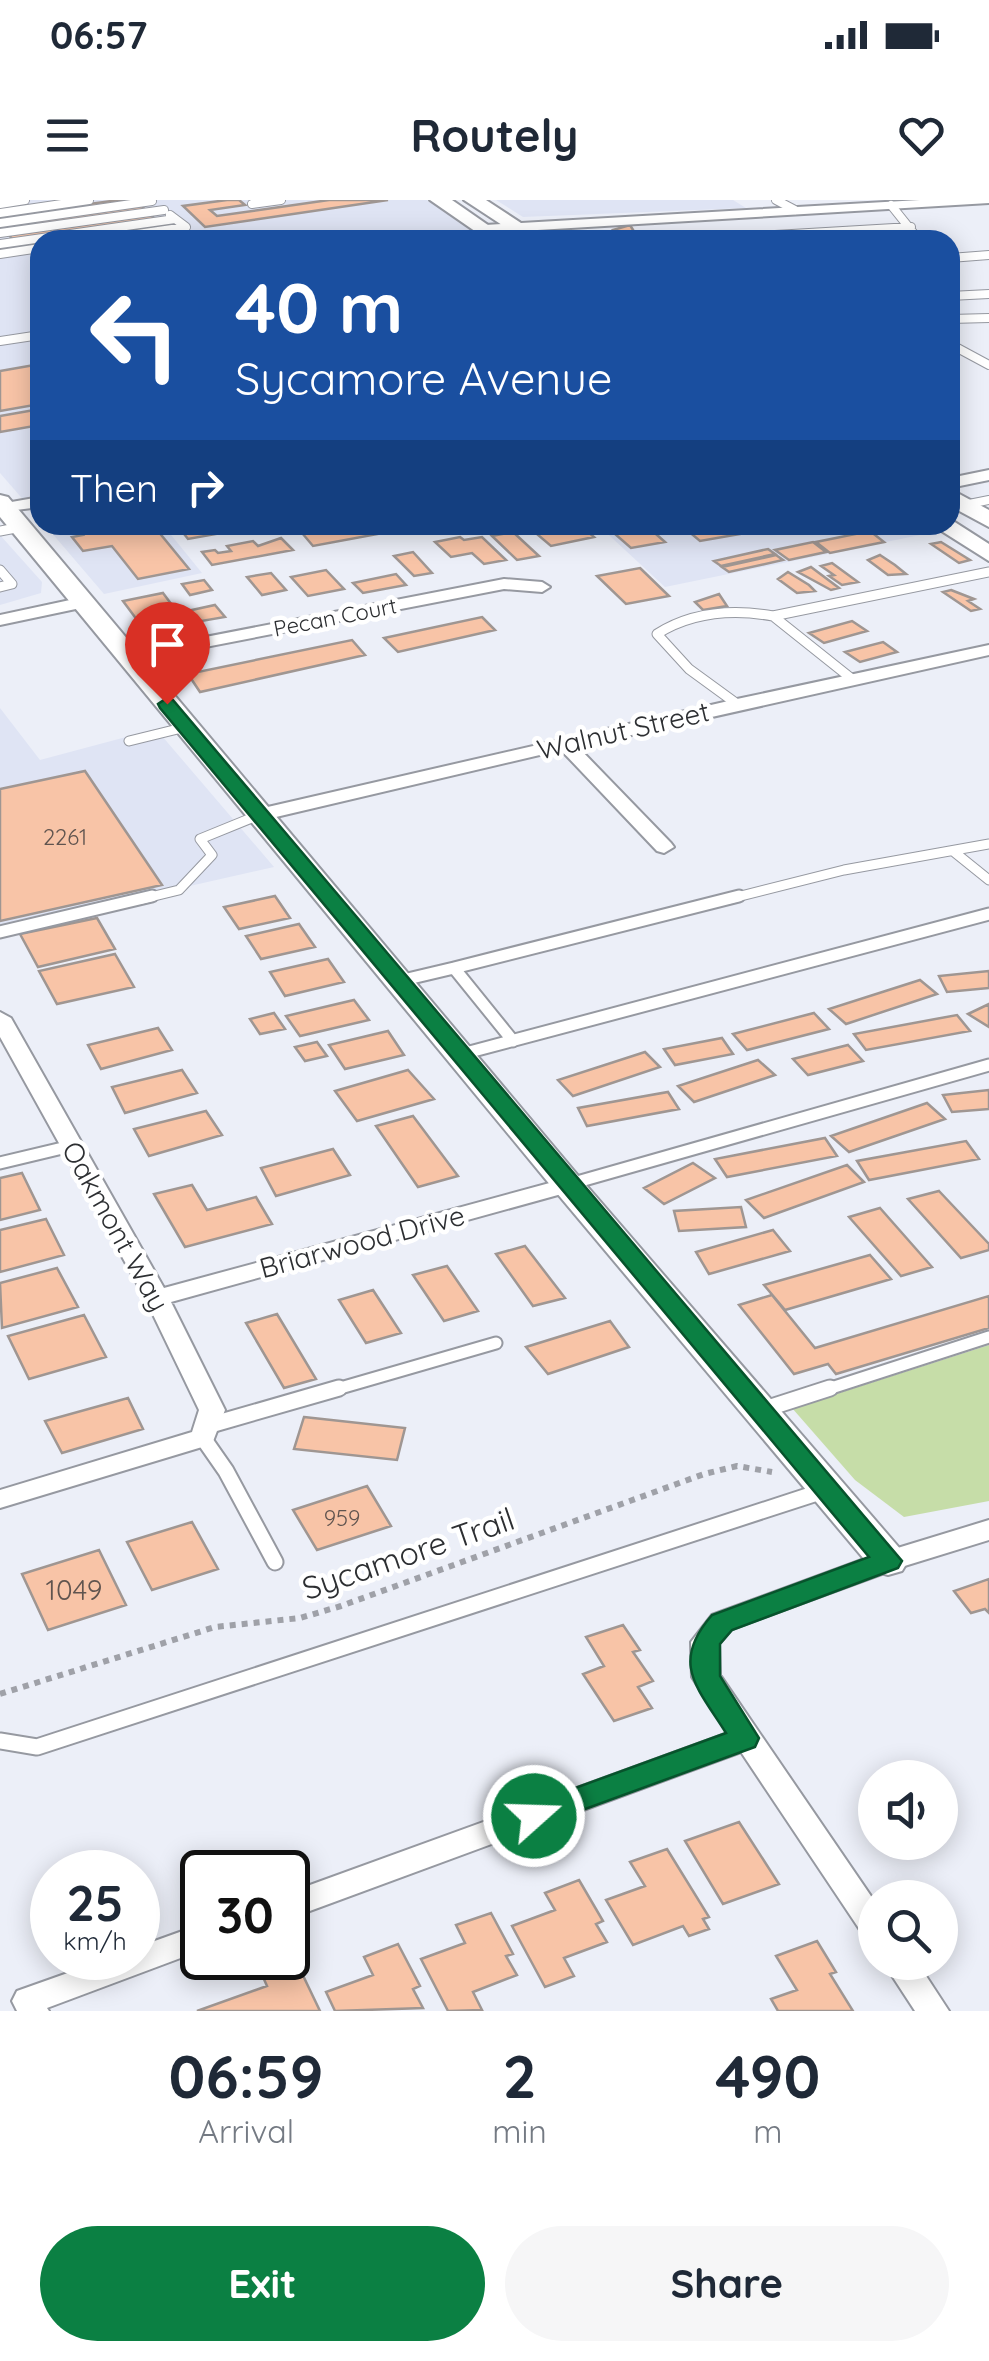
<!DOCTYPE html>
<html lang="en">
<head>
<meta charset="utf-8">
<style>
	:root { --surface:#fff; --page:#f6f6f7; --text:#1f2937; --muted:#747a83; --accent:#0b8043 }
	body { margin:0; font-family:Quicksand,sans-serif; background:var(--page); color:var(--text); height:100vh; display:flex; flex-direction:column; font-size:38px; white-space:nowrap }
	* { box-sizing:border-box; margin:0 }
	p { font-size:32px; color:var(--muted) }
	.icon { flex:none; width:55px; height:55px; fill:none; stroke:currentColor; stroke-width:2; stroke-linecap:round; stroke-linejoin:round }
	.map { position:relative; height:1811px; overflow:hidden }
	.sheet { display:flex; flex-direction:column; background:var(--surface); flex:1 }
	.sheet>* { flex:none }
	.hud { position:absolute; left:30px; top:30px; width:930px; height:305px; border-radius:30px; box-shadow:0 5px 25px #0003; background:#1a4fa0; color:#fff; overflow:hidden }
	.buttons { position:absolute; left:858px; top:1560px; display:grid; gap:20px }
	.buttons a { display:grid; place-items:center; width:100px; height:100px; border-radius:50%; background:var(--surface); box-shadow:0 5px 25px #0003; font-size:50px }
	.speed { position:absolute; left:30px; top:1650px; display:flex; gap:20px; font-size:50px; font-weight:700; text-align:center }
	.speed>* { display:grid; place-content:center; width:130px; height:130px; border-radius:50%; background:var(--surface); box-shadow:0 5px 25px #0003; line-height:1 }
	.speed small { font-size:25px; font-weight:400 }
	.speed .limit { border:5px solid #111; border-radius:15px; background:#fff; color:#111 }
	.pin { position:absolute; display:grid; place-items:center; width:85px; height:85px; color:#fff; margin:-102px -42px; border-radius:50% 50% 50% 0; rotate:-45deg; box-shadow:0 0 10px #0007 }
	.pin .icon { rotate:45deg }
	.me { position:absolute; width:110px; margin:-55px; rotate:70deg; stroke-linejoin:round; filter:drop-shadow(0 0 8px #0008) }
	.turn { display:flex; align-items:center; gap:35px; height:210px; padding:0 40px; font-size:45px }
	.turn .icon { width:130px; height:130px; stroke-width:2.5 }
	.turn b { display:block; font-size:70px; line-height:85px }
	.then { display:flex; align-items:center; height:95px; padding:0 40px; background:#0003; gap:20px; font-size:38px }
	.eta { display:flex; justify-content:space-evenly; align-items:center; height:170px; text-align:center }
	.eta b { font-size:60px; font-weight:700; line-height:70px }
	.cta { display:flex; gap:20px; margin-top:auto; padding:20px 40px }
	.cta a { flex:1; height:115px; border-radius:60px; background:var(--accent); color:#fff; font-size:40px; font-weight:700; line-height:115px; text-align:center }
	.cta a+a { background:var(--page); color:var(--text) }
	.status { display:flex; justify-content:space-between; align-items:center; height:70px; padding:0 50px; background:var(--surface); direction:ltr }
	.status svg { height:28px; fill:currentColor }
	header { display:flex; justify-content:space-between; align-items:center; height:130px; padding:0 40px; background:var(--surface); font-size:45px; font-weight:700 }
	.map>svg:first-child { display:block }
</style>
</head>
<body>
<div class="status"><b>06:57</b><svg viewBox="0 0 49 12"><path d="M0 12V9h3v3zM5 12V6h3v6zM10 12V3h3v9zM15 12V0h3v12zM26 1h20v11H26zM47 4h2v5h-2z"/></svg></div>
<header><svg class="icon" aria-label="menu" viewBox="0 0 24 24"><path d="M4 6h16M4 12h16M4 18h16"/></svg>Routely<svg class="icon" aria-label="heart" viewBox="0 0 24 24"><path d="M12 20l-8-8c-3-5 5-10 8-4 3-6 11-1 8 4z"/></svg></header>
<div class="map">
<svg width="989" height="1811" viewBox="0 0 989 1811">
	<rect width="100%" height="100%" fill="#eceff8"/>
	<path fill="#dfe4f4" d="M0,0H427L487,40H40V319L0,273Z
		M496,0H733L746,8L523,17Z
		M45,325H163L202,373L104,394Z
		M598,325H925L935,332L665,387Z
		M0,335L42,382L41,393L0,405Z
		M0,508L40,560L156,529L274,667L0,729Z"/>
	<path fill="#c6dda8" d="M989,1145V1301L904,1317L855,1280L792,1208Z"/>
	<path fill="#f8c4a7" stroke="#9f9692" stroke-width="2.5" d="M119,0L134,3L0,22V16Z
		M227,0H239L245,5L210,10L217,16L329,0H388L205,27L183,6Z
		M142,6L146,11L4,31L0,26Z
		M151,15L156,20L13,40L9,35Z
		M162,23L167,27L78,40H40Z
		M630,25L638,38H618L613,30Z
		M40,164V204L0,211V171Z
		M40,209V225L0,232V216Z
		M75,325H153L189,369L138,379L112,346L83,351L72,337L83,335Z
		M177,325H228L233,331L188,339Z
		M368,325H426L313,346L302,333L322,327L327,332Z
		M550,325H580L594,337L551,346L531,329Z
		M681,325H729L740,334L700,341Z
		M648,327L665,342L631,348L615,334Z
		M870,331L884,342L830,353L816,342Z
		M513,332L539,356L517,360L492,336Z
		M460,337L464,340L482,337L506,360L484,364L472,353L451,357L435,342Z
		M281,338L293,350L212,365L202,352L215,350L218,353L231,351L227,346L253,341L258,346Z
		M813,342L826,352L789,360L775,350Z
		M941,342L970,360L959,363L931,344Z
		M768,349L775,354L721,366L714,361Z
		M413,352L432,373L414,376L394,356Z
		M776,355L783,360L729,372L722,367Z
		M880,355L895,365L906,374L888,375L868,360Z
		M832,363L858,382L842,385L829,376L834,375L821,366Z
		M811,367L839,388L831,390L798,372Z
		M640,368L669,396L626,404L597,376Z
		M326,370L344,389L308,396L291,377Z
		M788,372L809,385L815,391L797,393L778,379Z
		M271,373L286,390L262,395L247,377Z
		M396,374L406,385L363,393L353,383Z
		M204,380L212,390L190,395L182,384Z
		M951,390L974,399L968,401L980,409L971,411L943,392Z
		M163,393L175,409L156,412L161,419L179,416L189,429L149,436L123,401Z
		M719,394L727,406L703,410L695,402Z
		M215,405L225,417L196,422L187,411Z
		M482,417L495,430L398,452L384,438Z
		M852,421L867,431L824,443L809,433Z
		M352,440L365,455L200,492L188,474Z
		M883,442L897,452L860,462L845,452Z
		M85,571L162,685L0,721V589Z
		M275,696L290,718L239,729L224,707Z
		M97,718L115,749L38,767L20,734Z
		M299,724L315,747L261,759L246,736Z
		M115,754L134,787L57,804L39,771Z
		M328,759L344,782L285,796L270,772Z
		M989,771V788L947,792L939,776Z
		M920,780L937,794L846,824L829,809Z
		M354,800L369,820L300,836L286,816Z
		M989,804V827L968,814Z
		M274,813L285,829L260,834L250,819Z
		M814,813L829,829L747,850L733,834Z
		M957,815L970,831L866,850L854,834Z
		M158,828L172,850L101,869L88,845Z
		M388,831L404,855L345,869L329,845Z
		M722,838L733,854L675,865L664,849Z
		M317,842L327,856L305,861L295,847Z
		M848,845L863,861L808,875L793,859Z
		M645,852L660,867L573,896L558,880Z
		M758,860L775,875L694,902L678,886Z
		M182,870L197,893L125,913L112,887Z
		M408,870L434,899L357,921L335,891Z
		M989,890V909L952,912L943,895Z
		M668,892L679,909L587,926L578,908Z
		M927,903L945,919L849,952L831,936Z
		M206,911L222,935L149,956L134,929Z
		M413,916L458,976L418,987L376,926Z
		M825,938L837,956L727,977L715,959Z
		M966,941L979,959L869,980L857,961Z
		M333,949L350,975L276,996L261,968Z
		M693,963L715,978L664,1004L644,988Z
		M847,965L864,982L764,1018L746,1000Z
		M22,973L40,1010L0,1020V978Z
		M192,985L207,1010L256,997L272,1024L185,1047L154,994Z
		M939,991L989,1044V1050L961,1058L908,999Z
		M741,1007L746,1027L679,1031L674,1011Z
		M880,1008L932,1067L901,1076L849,1017Z
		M46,1019L64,1055L0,1072V1030Z
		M773,1030L790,1051L709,1074L696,1052Z
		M525,1046L565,1098L533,1106L496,1054Z
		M870,1055L891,1079L785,1110L764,1085Z
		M447,1066L478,1111L444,1121L413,1075Z
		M57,1068L78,1107L2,1128L0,1083Z
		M373,1090L401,1133L366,1143L339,1100Z
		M772,1095L815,1148L989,1096V1128L836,1174L828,1164L794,1174L739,1105Z
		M277,1114L316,1179L284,1188L246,1123Z
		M84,1115L106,1157L29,1179L8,1136Z
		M610,1121L629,1147L548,1174L526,1147Z
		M128,1198L143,1229L62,1253L45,1221Z
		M304,1217L405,1228L397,1260L294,1249Z
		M367,1286L391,1326L317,1350L293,1310Z
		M192,1322L218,1369L152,1390L127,1342Z
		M99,1350L126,1405L48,1430L22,1374Z
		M989,1379V1413L985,1409L971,1413L954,1391Z
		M623,1425L640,1450L633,1452L653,1481L638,1487L652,1508L614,1521L583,1474L604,1466L586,1437Z
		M739,1622L779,1684L723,1704L685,1641Z
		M667,1649L709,1717L703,1719L709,1729L689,1736L683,1726L633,1745L606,1700L645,1686L630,1662Z
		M579,1680L603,1721L596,1724L607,1742L564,1758L574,1776L545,1787L512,1726L555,1710L545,1693Z
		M491,1713L513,1754L506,1756L517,1775L473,1792L482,1810L448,1811L421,1759L465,1743L456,1725Z
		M817,1741L836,1772L830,1774L853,1811H778L771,1799L797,1790L776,1756Z
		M398,1744L420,1786L413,1789L423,1808L335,1811L326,1792L373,1775L364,1757Z
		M298,1765L320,1811H197L267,1786L263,1777Z"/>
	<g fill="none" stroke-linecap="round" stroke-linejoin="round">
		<defs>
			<path id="lane-far3" d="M776,0L795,10
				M0,4L25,0
				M252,4L281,0
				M891,5L919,40
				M0,13L89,0
				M0,23L152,1
				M0,33L164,10
				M96,40L186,27L170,15
				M689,40L911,27
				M0,44L175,19
				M0,54L40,48
				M950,58L989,55
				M950,96L989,94
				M950,119L989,118
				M0,141L40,135
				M950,144L989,165
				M964,305L989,300"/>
			<path id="lane-far2" d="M0,331L21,327
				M0,370L12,384L0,387
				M852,479L773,416L989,372
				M737,504L689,469L657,434C692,412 733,409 773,416
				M129,541L186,527
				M953,651L989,680
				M142,699L179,690L212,655L200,639L259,615
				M729,699L844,670L989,644"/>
			<path id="lane-far1" d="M0,732L152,696
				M399,781L454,768
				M513,841L454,768L739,696
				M462,854L989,714
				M0,963L71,946
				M570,984L989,865
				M330,1191L496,1143
				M822,1191L989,1137"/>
			<path id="lane" d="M765,1209L830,1188
				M207,1226L339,1188
				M203,1238L226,1271L275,1362
				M0,1541L37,1547L823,1291"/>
			<path id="street" d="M920,0H989V3L485,33L479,29L485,25Z
				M989,270V280L950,288V278Z
				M40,297V307L0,312V304Z
				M504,379L542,382L550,387L542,392L504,389L128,462L119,457L128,452Z
				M84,397L93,402L90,406L0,425V415Z
				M989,445V455L578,547L671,643L674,647L664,653L657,651L561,550L259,621L249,615L259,609L737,499Z
				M0,812L11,818L164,1088L568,978L580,985L576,990L171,1102L225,1210L212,1244L0,1308V1290L192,1232L199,1210L145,1098L0,837Z
				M989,1320V1340L898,1368L732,1429L719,1444L720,1475L875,1702V1740L864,1736L741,1552L288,1719V1693L728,1533L692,1477L691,1442L712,1415L878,1354Z
				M202,1724V1750L47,1808L49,1811H17L12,1801L17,1791L110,1758H138V1747Z
				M883,1762H917L949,1811H915Z"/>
			<path id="secondary" d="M430,0H452L498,32L496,36H482Z
				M464,0H486L547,40H525Z
				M950,289L989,310V327L950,306Z
				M0,295L8,297L580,978L902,1351L908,1361L902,1371L888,1375L874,1371L556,992L0,317Z
				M950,319L989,344V361L932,325H950Z"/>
		</defs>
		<use href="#lane-far3" stroke="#9699a1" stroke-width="10"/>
		<use href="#lane-far2" stroke="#9699a1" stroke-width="11"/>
		<use href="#lane-far1" stroke="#9699a1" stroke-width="15"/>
		<use href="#lane" stroke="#9699a1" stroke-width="19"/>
		<use href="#street" stroke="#9699a1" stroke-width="4"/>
		<use href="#secondary" stroke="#9699a1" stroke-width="4"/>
		<path stroke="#9fa1a8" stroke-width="6" stroke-dasharray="6 6" stroke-linecap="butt" d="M0,1494L215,1427L300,1418L341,1406L704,1274L737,1266L772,1272"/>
		<use href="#lane-far3" stroke="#fff" stroke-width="8"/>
		<use href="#lane-far2" stroke="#fff" stroke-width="9"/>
		<use href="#lane-far1" stroke="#fff" stroke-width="11"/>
		<use href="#lane" stroke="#fff" stroke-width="15"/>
		<use href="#street" fill="#fff" fill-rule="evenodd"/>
		<use href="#secondary" fill="#fff" fill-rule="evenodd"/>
	</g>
	<path fill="#0b8043" stroke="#07532c" stroke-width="2.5" d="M167,498L173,500L902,1361L898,1368L732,1430L720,1444V1476L759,1538L755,1547L544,1624L534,1628L523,1624L518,1616L523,1607L726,1533C697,1487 670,1463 712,1415L869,1357L160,508L158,504Z"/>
	<g text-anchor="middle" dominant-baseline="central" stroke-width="9" stroke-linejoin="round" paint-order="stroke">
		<g font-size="22" fill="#2d2f32" stroke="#fff">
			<text transform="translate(335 417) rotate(-11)">Pecan Court</text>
		</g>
		<g font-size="22" fill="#60544f">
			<text x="65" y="637">2261</text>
			<text x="342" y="1318">959</text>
		</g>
		<g font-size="28" fill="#2d2f32" stroke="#fff">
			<text transform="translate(623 530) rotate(-13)">Walnut Street</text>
			<text transform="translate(116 1026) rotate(61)">Oakmont Way</text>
			<text transform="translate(362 1041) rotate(-15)">Briarwood Drive</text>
		</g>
		<g font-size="28" fill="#60544f">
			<text x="74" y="1389">1049</text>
		</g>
		<g font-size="32" fill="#2d2f32" stroke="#fff">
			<text transform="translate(408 1353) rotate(-19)">Sycamore Trail</text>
		</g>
	</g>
</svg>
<div class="buttons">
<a><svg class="icon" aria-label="sound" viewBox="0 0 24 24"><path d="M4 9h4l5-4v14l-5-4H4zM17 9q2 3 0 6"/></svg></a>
<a><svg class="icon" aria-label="search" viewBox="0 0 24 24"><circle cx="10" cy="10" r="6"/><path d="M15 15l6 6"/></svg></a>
</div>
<div class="speed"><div>25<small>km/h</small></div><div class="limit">30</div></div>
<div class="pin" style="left:167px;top:504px;background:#d93025"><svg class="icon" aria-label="arrive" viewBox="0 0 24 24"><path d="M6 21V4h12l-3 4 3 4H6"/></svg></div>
<svg class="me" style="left:534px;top:1616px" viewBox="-20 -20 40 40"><circle r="17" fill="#0b8043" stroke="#fff" stroke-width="3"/><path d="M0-11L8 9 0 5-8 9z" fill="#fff"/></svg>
<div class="hud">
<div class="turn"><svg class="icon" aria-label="left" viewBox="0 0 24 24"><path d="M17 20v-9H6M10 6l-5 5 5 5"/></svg><div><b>40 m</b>Sycamore Avenue</div></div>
<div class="then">Then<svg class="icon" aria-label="right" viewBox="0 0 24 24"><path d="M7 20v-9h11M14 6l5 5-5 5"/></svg></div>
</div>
</div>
<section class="sheet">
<div class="eta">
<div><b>06:59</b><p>Arrival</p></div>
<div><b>2</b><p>min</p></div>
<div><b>490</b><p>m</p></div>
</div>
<div class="cta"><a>Exit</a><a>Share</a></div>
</section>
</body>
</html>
